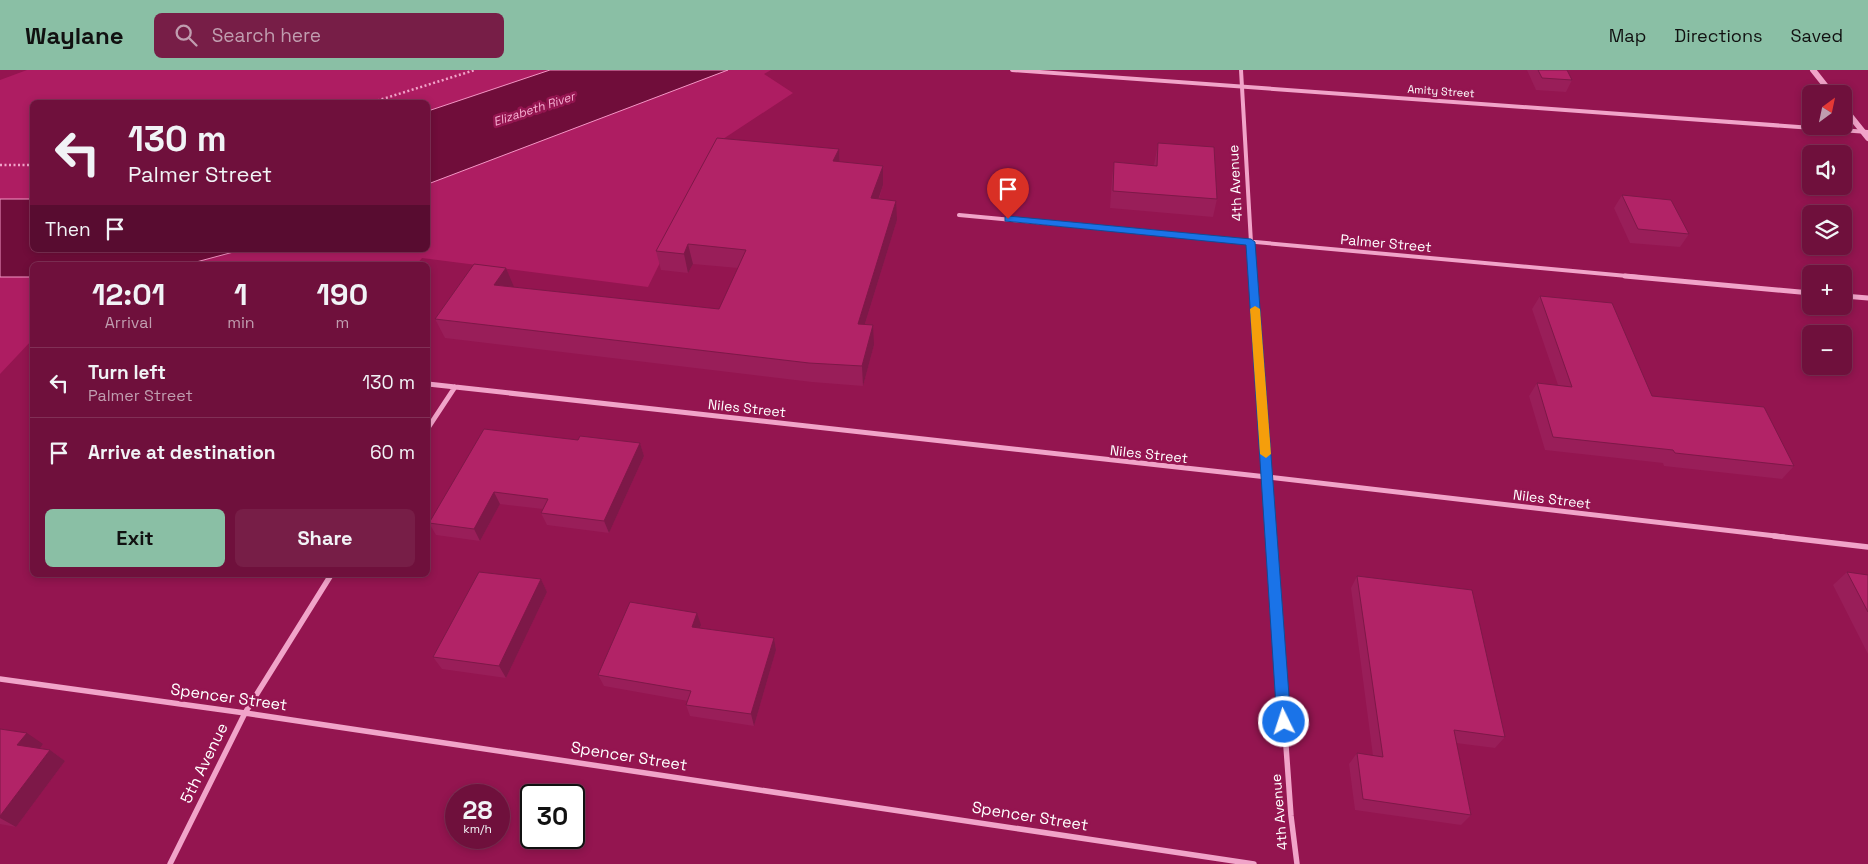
<!DOCTYPE html>
<html lang="en">
<head>
<meta charset="utf-8">
<style>
	:root { --surface:#6f103c; --page:#771e47; --text:#f1f3f6; --muted:#c09daf; --line:#813056; --accent:#8abfa5 }
	body { margin:0; font-family:"Space Grotesk",sans-serif; background:var(--page); color:var(--text); height:100vh; display:flex; flex-direction:column; font-size:19px; white-space:nowrap }
	* { box-sizing:border-box; margin:0 }
	p { font-size:16px; color:var(--muted) }
	.icon { flex:none; width:28px; height:28px; fill:none; stroke:currentColor; stroke-width:2; stroke-linecap:round; stroke-linejoin:round }
	.map { position:relative; flex:1; overflow:hidden }
	.drawer { position:absolute; left:30px; top:192px; width:400px; height:315px; display:flex; flex-direction:column; background:var(--surface); border-radius:8px; box-shadow:0 2px 8px #0003,0 0 0 1px var(--line) }
	.drawer>* { flex:none }
	.hud { position:absolute; left:30px; top:30px; width:400px; height:152px; border-radius:8px; box-shadow:0 2px 8px #0003,0 0 0 1px var(--line); background:#6f103c; color:var(--text); overflow:hidden }
	.needle { width:32px; rotate:33deg }
	.controls { position:absolute; left:1802px; top:15px; display:grid; gap:10px }
	.controls a { display:grid; place-items:center; width:50px; height:50px; border-radius:8px; background:var(--surface); box-shadow:0 2px 8px #0003,0 0 0 1px var(--line); font-size:25px }
	.speed { position:absolute; left:445px; top:714px; display:flex; gap:10px; font-size:25px; font-weight:700; text-align:center }
	.speed>* { display:grid; place-content:center; width:65px; height:65px; border-radius:50%; background:var(--surface); box-shadow:0 2px 8px #0003,0 0 0 1px var(--line); line-height:1 }
	.speed small { font-size:12px; font-weight:400 }
	.speed .limit { border:2px solid #111; border-radius:8px; background:#fff; color:#111 }
	.pin { position:absolute; display:grid; place-items:center; width:42px; height:42px; color:#fff; margin:-51px -21px; border-radius:50% 50% 50% 0; rotate:-45deg; box-shadow:0 0 5px #0007 }
	.pin .icon { rotate:45deg }
	.me { position:absolute; width:55px; margin:-28px; rotate:356deg; stroke-linejoin:round; filter:drop-shadow(0 0 4px #0008) }
	.turn { display:flex; align-items:center; gap:18px; height:105px; padding:0 15px; font-size:22px }
	.turn .icon { width:65px; height:65px; stroke-width:2.5 }
	.turn b { display:block; font-size:35px; line-height:42px }
	.then { display:flex; align-items:center; height:48px; padding:0 15px; background:#0003; gap:10px; font-size:19px }
	.eta { display:flex; justify-content:space-evenly; align-items:center; height:85px; text-align:center }
	.eta b { font-size:30px; font-weight:700; line-height:35px }
	.primary-button { display:flex; gap:10px; margin-top:auto; padding:10px 15px }
	.primary-button a { flex:1; height:58px; border-radius:8px; background:var(--accent); color:#111; font-size:20px; font-weight:700; line-height:58px; text-align:center }
	.primary-button a+a { background:var(--page); color:var(--text) }
	ul { padding:0; list-style:none }
	li { display:flex; align-items:center; gap:15px; height:70px; padding:0 15px; border-top:1px solid var(--line) }
	li div { flex:1 }
	li b { display:block; font-size:19px }
	li em { font-style:normal }
	header { display:flex; align-items:center; gap:30px; box-sizing:border-box; height:70px; padding:0 25px; background:var(--accent); color:#111 }
	header strong { font-size:24px }
	nav { display:flex; gap:28px; margin-inline-start:auto; font-size:18px }
	.search { width:350px; height:45px; background:var(--page); display:flex; align-items:center; gap:12px; box-sizing:border-box; padding:0 18px; border-radius:8px; color:var(--muted); font-size:19px }
	.map>svg:first-child { display:block }
</style>
</head>
<body>
<header>
<strong>Waylane</strong>
<div class="search"><svg class="icon" aria-label="search" viewBox="0 0 24 24"><circle cx="10" cy="10" r="6"/><path d="M15 15l6 6"/></svg>Search here</div>
<nav><a>Map</a><a>Directions</a><a>Saved</a></nav>
</header>
<div class="map">
<svg width="1868" height="794" viewBox="0 0 1868 794">
	<rect width="100%" height="100%" fill="#941550"/>
	<path fill="#ae1d62" fill-rule="evenodd" d="M27,0H771L764,4L793,23L720,71L648,217L422,188L416,195H32V270L0,304V10ZM32,32H428V180H32Z"/>
	<path fill="#700d3a" stroke="#f496c5" d="M550,0H728L428,114V41Z
		M0,129H32V180H241L185,195H32V207H0Z"/>
	<g fill="none" stroke-linecap="round" stroke-linejoin="round">
		<path stroke="#f1a4c9" stroke-width="2.5" stroke-dasharray="2 2.5" stroke-linecap="butt" d="M373,32L475,0
			M0,95H32"/>
		<path stroke="#f1a4c9" stroke-width="4" d="M1012,0L1868,62
			M1241,0L1253,207
			M959,145L1638,207"/>
		<path stroke="#f1a4c9" stroke-width="5" d="M1253,206L1272,467
			M1625,206L1811,223
			M1844,226L1868,228
			M428,314L1267,407L1784,467
			M428,358L455,317"/>
		<path stroke="#f1a4c9" stroke-width="5.5" d="M1271,466L1291,746L1297,794
			M1774,466L1868,477
			M0,609L245,643L1254,794
			M170,794L245,643L331,505"/>
		<path stroke="#f1a4c9" stroke-width="6" d="M1813,0L1832,24
			M1844,38L1868,68"/>
	</g>
	<path fill="#991e59" d="M1527,0H1567L1572,10L1566,22L1536,20Z
		M1158,73L1217,129L1213,147L1110,138L1112,109L1114,92L1154,95L1155,90Z
		M839,79L840,92L883,96V115L879,129L897,150L865,254L874,275L863,316L812,312L445,268L435,249L506,198L513,217L719,239L738,198L693,194L688,203L661,200L656,181Z
		M1622,125L1689,164L1680,177L1630,173L1614,138Z
		M1540,226L1652,326L1794,396L1782,409L1664,396L1663,393L1545,380L1529,326L1537,313L1558,315L1532,239Z
		M578,370L640,373L644,386L609,463L547,455L541,443L543,439L500,434L480,471L436,465L429,453Z
		M1847,502L1868,505V584L1833,515Z
		M1357,506L1505,667L1495,678L1456,673L1471,745L1461,755L1355,740L1349,694L1357,683L1373,686L1351,518Z
		M541,509L547,522L506,608L442,599L433,587Z
		M701,555L700,558L774,568L776,580L754,656L690,646L686,635L688,631L604,616L598,605Z
		M0,659L43,674L39,678L50,680L65,691L16,757L0,754Z"/>
	<path fill="#7d1848" d="M839,79L840,98L833,91Z
		M883,96V115L872,148L871,128Z
		M896,131L897,150L859,273L858,254Z
		M688,174L693,194L688,203L684,184Z
		M506,198L514,217L494,215Z
		M873,255L874,275L863,316L862,296Z
		M640,373L644,386L609,463L604,451Z
		M494,422L500,434L480,471L474,459Z
		M541,509L547,522L506,608L499,596Z
		M697,543L701,555L695,569L692,557Z
		M774,568L776,580L754,656L751,644Z
		M27,663L43,674L34,686L17,675Z
		M50,680L65,691L16,757L0,748V746Z"/>
	<path fill="#b22367" stroke="#7d1848" d="M1538,0H1567L1572,10L1542,8Z
		M717,68L839,79L833,91L883,96L871,128L896,131L858,254L873,255L862,296L809,293L435,249L474,194L506,198L494,215L719,239L746,180L688,174L684,184L656,181Z
		M1158,73L1214,77L1217,129L1113,121L1114,92L1157,96Z
		M1622,125L1671,130L1689,164L1638,159Z
		M1540,226L1612,233L1652,326L1764,337L1794,396L1675,383L1673,380L1553,367L1537,313L1572,317Z
		M484,359L578,370L580,366L640,373L604,451L541,443L548,429L494,422L474,459L429,453Z
		M479,502L541,509L499,596L433,587Z
		M1847,502L1868,505V542Z
		M1357,506L1472,520L1505,667L1454,660L1471,745L1363,729L1357,683L1383,687Z
		M630,532L697,543L692,557L774,568L751,644L686,635L691,621L598,605Z
		M0,659L27,663L17,675L50,680L0,746Z"/>
	<path fill="#1a73e8" stroke="#114b97" d="M1008,146L1251,169L1255,172L1291,652L1289,657L1284,658L1279,657L1277,652L1246,175L1005,151V147Z"/>
	<path fill="#f59e0b" d="M1255,236L1260,239L1271,384L1266,388L1260,384L1250,239Z"/>
	<g text-anchor="middle" dominant-baseline="central" stroke-width="5" stroke-linejoin="round" paint-order="stroke">
		<g font-size="11" fill="#fff" stroke="#941550">
			<text transform="translate(1441 21) rotate(4)">Amity Street</text>
		</g>
		<g font-size="12" font-style="italic" fill="#f8b0d3" stroke="#941550">
			<text transform="translate(534 39) rotate(-18)">Elizabeth River</text>
		</g>
		<g font-size="14" fill="#fff" stroke="#941550">
			<text transform="translate(1235 113) rotate(-93)">4th Avenue</text>
			<text transform="translate(1386 173) rotate(5)">Palmer Street</text>
			<text transform="translate(747 338) rotate(6)">Niles Street</text>
			<text transform="translate(1149 384) rotate(6)">Niles Street</text>
			<text transform="translate(1552 429) rotate(7)">Niles Street</text>
			<text transform="translate(1279 742) rotate(-95)">4th Avenue</text>
		</g>
		<g font-size="16" fill="#fff" stroke="#941550">
			<text transform="translate(229 627) rotate(8)">Spencer Street</text>
			<text transform="translate(629 686) rotate(9)">Spencer Street</text>
			<text transform="translate(204 693) rotate(-64)">5th Avenue</text>
			<text transform="translate(1030 746) rotate(9)">Spencer Street</text>
		</g>
	</g>
</svg>
<div class="controls">
<a><svg class="needle" viewBox="-14 -14 28 28"><path d="M0-13l5 13h-10z" fill="#e53935"/><path d="M0 13l5-13h-10z" fill="#c09daf"/></svg></a>
<a><svg class="icon" aria-label="sound" viewBox="0 0 24 24"><path d="M4 9h4l5-4v14l-5-4H4zM17 9q2 3 0 6"/></svg></a>
<a><svg class="icon" aria-label="layers" viewBox="0 0 24 24"><path d="M12 4l9 5-9 5-9-5zM3 14l9 5 9-5"/></svg></a>
<a>+</a>
<a>−</a>
</div>
<div class="speed"><div>28<small>km/h</small></div><div class="limit">30</div></div>
<div class="pin" style="left:1008px;top:149px;background:#d93025"><svg class="icon" aria-label="arrive" viewBox="0 0 24 24"><path d="M6 21V4h12l-3 4 3 4H6"/></svg></div>
<svg class="me" style="left:1284px;top:652px" viewBox="-20 -20 40 40"><circle r="17" fill="#1a73e8" stroke="#fff" stroke-width="3"/><path d="M0-11L8 9 0 5-8 9z" fill="#fff"/></svg>
<div class="hud">
<div class="turn"><svg class="icon" aria-label="left" viewBox="0 0 24 24"><path d="M17 20v-9H6M10 6l-5 5 5 5"/></svg><div><b>130 m</b>Palmer Street</div></div>
<div class="then">Then<svg class="icon" aria-label="arrive" viewBox="0 0 24 24"><path d="M6 21V4h12l-3 4 3 4H6"/></svg></div>
</div>
<section class="drawer">
<div class="eta">
<div><b>12:01</b><p>Arrival</p></div>
<div><b>1</b><p>min</p></div>
<div><b>190</b><p>m</p></div>
</div>
<ul>
<li><svg class="icon" aria-label="left" viewBox="0 0 24 24"><path d="M17 20v-9H6M10 6l-5 5 5 5"/></svg><div><b>Turn left</b><p>Palmer Street</p></div><em>130 m</em></li>
<li><svg class="icon" aria-label="arrive" viewBox="0 0 24 24"><path d="M6 21V4h12l-3 4 3 4H6"/></svg><div><b>Arrive at destination</b></div><em>60 m</em></li>
</ul>
<div class="primary-button"><a>Exit</a><a>Share</a></div>
</section>
</div>
</body>
</html>
